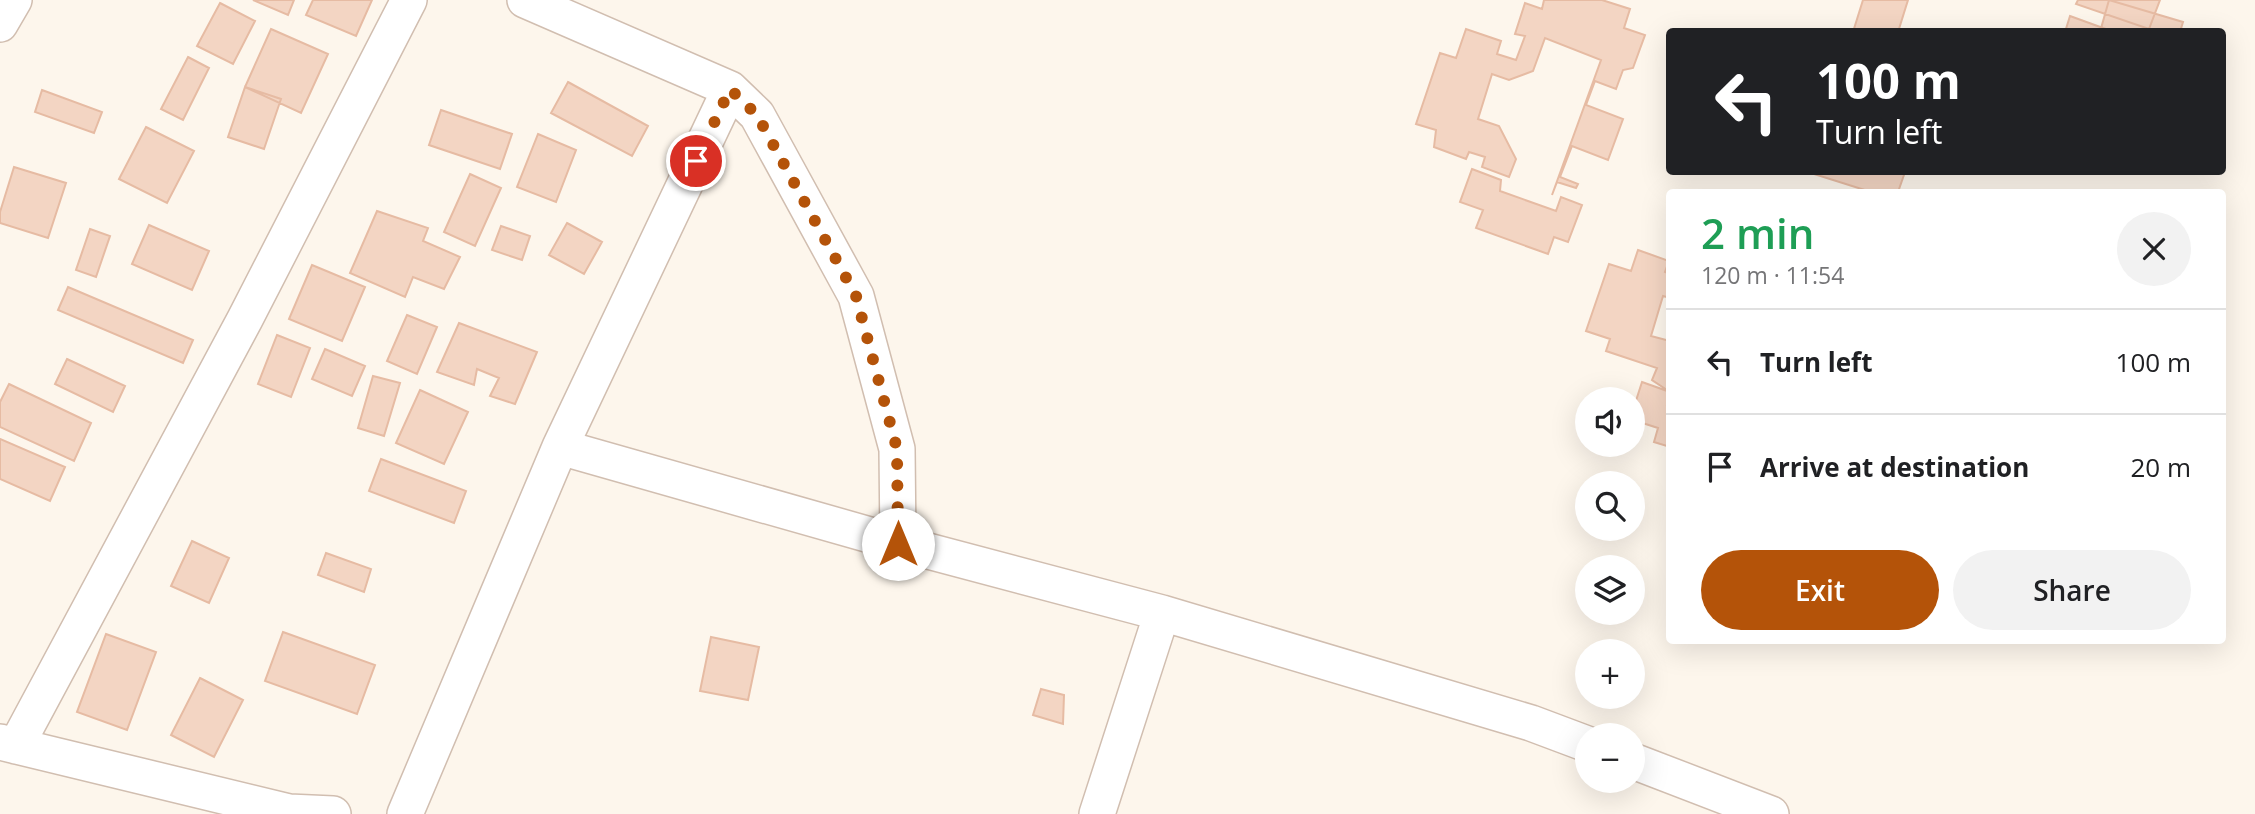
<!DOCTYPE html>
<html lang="en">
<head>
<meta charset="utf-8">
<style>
	:root { --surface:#fff; --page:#f2f2f2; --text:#202124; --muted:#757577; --line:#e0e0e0; --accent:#b45309 }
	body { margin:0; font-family:"Open Sans",sans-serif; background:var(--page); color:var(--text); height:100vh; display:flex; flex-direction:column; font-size:26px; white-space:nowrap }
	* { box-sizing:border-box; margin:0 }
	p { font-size:23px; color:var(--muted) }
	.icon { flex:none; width:38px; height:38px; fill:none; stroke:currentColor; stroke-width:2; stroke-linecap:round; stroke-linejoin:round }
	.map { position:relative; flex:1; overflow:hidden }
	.side { position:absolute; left:1666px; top:189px; width:560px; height:455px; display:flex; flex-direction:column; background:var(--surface); border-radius:7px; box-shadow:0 7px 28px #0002 }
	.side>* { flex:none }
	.hud { position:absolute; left:1666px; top:28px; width:560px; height:147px; border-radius:7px; box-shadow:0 7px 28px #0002; background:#202124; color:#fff; overflow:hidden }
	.buttons { position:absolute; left:1575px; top:387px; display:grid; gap:14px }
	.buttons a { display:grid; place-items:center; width:70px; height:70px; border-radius:50%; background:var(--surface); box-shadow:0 7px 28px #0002; font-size:35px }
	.pin { position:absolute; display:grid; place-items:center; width:60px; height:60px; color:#fff; margin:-30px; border:4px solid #fff; border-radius:50%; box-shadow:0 2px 7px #0007 }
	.me { position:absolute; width:77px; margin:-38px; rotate:0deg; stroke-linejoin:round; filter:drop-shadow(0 0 5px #0008) }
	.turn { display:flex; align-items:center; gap:24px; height:147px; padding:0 35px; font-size:32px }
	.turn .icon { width:91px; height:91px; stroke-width:2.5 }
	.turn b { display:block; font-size:49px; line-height:60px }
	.round { display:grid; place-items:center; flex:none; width:74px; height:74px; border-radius:37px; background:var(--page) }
	.overview { display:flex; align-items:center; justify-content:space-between; height:119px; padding:0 35px }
	h1 { font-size:42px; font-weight:600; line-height:52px; color:#1e9e55 }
	.primary-button { display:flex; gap:14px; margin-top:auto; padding:14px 35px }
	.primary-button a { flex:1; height:80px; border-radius:42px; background:var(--accent); color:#fff; font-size:28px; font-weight:600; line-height:80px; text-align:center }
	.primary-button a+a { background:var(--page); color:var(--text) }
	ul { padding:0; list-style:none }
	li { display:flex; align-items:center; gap:21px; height:105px; padding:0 35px; border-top:2px solid var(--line) }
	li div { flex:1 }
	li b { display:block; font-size:26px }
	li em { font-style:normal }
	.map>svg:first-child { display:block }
</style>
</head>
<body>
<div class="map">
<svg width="2255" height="814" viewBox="0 0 2255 814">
	<rect width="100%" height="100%" fill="#fdf6ec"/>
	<path fill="#f3d5c3" stroke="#e6bba3" stroke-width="2" d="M253,0H294L288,15Z
		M313,0H372L356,36L306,15Z
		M1544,0H1602L1630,9L1624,28L1645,35L1633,68L1623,70L1616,89L1595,81L1586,105L1623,119L1608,160L1572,146L1560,177L1578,184L1576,188L1557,182L1552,195L1601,60L1545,38L1533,71L1509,80L1492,74L1478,119L1499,126L1516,159L1509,177L1482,167L1485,157L1469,152L1466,159L1434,147L1436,130L1416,124L1440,53L1456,58L1466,29L1501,41L1497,54L1516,60L1525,36L1515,34L1525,3L1542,9Z
		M1863,0H1908L1898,32H1853Z
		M2078,0H2160L2149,29L2076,4Z
		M2109,0L2183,22L2180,32H2100Z
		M220,3L255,21L233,64L197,46Z
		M2070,16L2114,32H2065Z
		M271,29L328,54L301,113L245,87Z
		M188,57L209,68L183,120L161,109Z
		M568,82L648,126L632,156L551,113Z
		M245,87L281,99L264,149L228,137Z
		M42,90L102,112L94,133L35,112Z
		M441,110L512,134L500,169L429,145Z
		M146,127L194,151L167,203L119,179Z
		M538,134L576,150L556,202L517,187Z
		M14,167L66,183L48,238L0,223V212Z
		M1472,169L1501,180L1500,191L1556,211L1561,197L1582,205L1568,242L1554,237L1548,254L1476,228L1483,210L1460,202Z
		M1814,172H1905L1898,192H1871L1814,174Z
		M470,174L501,188L475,246L444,232Z
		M377,211L428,228L423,241L460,257L444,289L413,277L405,297L350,273Z
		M567,223L602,242L584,274L549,255Z
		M149,225L209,251L192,290L132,264Z
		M501,226L530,236L522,260L492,250Z
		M90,229L110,236L96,277L76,270Z
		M1638,250L1669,261L1665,272L1670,274V298L1663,296L1651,336L1670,341V392L1652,380L1657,368L1606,351L1610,339L1586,331L1609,264L1631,271Z
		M312,265L365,287L342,341L289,319Z
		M68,287L193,340L183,363L58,310Z
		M407,315L437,327L417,374L387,361Z
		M459,323L537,352L515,404L490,396L499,378L477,369L474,385L437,372Z
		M277,335L310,348L291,397L258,384Z
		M325,349L365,366L352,396L312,379Z
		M67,359L125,386L113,412L55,384Z
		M373,376L400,383L384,436L358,428Z
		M1642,382L1670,392L1667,405L1670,406V447L1654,442L1658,428L1633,420V410Z
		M9,384L91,423L74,461L0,427V402Z
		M420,390L468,412L444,464L396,443Z
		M0,439L65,467L50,501L0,479Z
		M381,459L466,491L454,523L369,491Z
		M192,541L229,558L209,603L171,586Z
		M326,553L371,569L364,592L318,575Z
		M283,632L375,665L357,714L265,681Z
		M106,634L156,652L127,730L77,712Z
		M711,637L759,647L748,700L700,691Z
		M200,678L243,700L214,757L171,735Z
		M1041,689L1064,695L1063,724L1033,715Z"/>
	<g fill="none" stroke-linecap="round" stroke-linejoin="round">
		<defs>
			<path id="minor" d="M525,0L730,89L757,115L856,296L897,449L898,543
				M0,24L14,0
				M560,447L898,543L1162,613L1531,723L1587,744
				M0,742L289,812L333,814
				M16,746L245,319L409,0
				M1633,761L1771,814
				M405,814L560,447L730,89
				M1097,814L1162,613"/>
		</defs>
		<use href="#minor" stroke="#d1beb0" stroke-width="38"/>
		<use href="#minor" stroke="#fff" stroke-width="35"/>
	</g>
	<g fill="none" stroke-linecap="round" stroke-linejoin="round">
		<path stroke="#b45309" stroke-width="12" stroke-dasharray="0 21.6" d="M696,161L730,89L757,115L856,296L897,449L898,544"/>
	</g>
</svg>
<div class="buttons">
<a><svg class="icon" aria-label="sound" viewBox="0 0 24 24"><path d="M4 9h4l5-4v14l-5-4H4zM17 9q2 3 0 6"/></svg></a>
<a><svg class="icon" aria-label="search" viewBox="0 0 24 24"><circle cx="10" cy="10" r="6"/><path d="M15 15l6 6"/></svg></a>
<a><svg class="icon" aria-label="layers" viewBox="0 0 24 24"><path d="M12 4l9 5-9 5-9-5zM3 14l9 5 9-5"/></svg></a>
<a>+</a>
<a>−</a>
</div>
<div class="pin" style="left:696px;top:161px;background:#d93025"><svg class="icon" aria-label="arrive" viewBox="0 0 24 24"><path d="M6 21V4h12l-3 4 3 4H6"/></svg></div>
<svg class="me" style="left:898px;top:544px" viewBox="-20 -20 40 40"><circle r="19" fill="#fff"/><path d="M0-13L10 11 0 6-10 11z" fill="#b45309"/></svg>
<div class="hud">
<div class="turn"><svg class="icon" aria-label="left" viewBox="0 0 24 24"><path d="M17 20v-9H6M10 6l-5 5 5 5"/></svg><div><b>100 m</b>Turn left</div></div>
</div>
<section class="side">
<div class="overview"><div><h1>2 min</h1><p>120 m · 11:54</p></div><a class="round"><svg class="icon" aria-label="close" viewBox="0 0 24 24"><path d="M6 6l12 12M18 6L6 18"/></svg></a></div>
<ul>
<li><svg class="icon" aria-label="left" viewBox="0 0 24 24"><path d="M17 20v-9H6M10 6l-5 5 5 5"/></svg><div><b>Turn left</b></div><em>100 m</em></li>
<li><svg class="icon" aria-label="arrive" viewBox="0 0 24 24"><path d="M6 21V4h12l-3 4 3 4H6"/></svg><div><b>Arrive at destination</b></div><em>20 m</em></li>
</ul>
<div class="primary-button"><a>Exit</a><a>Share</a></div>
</section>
</div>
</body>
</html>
